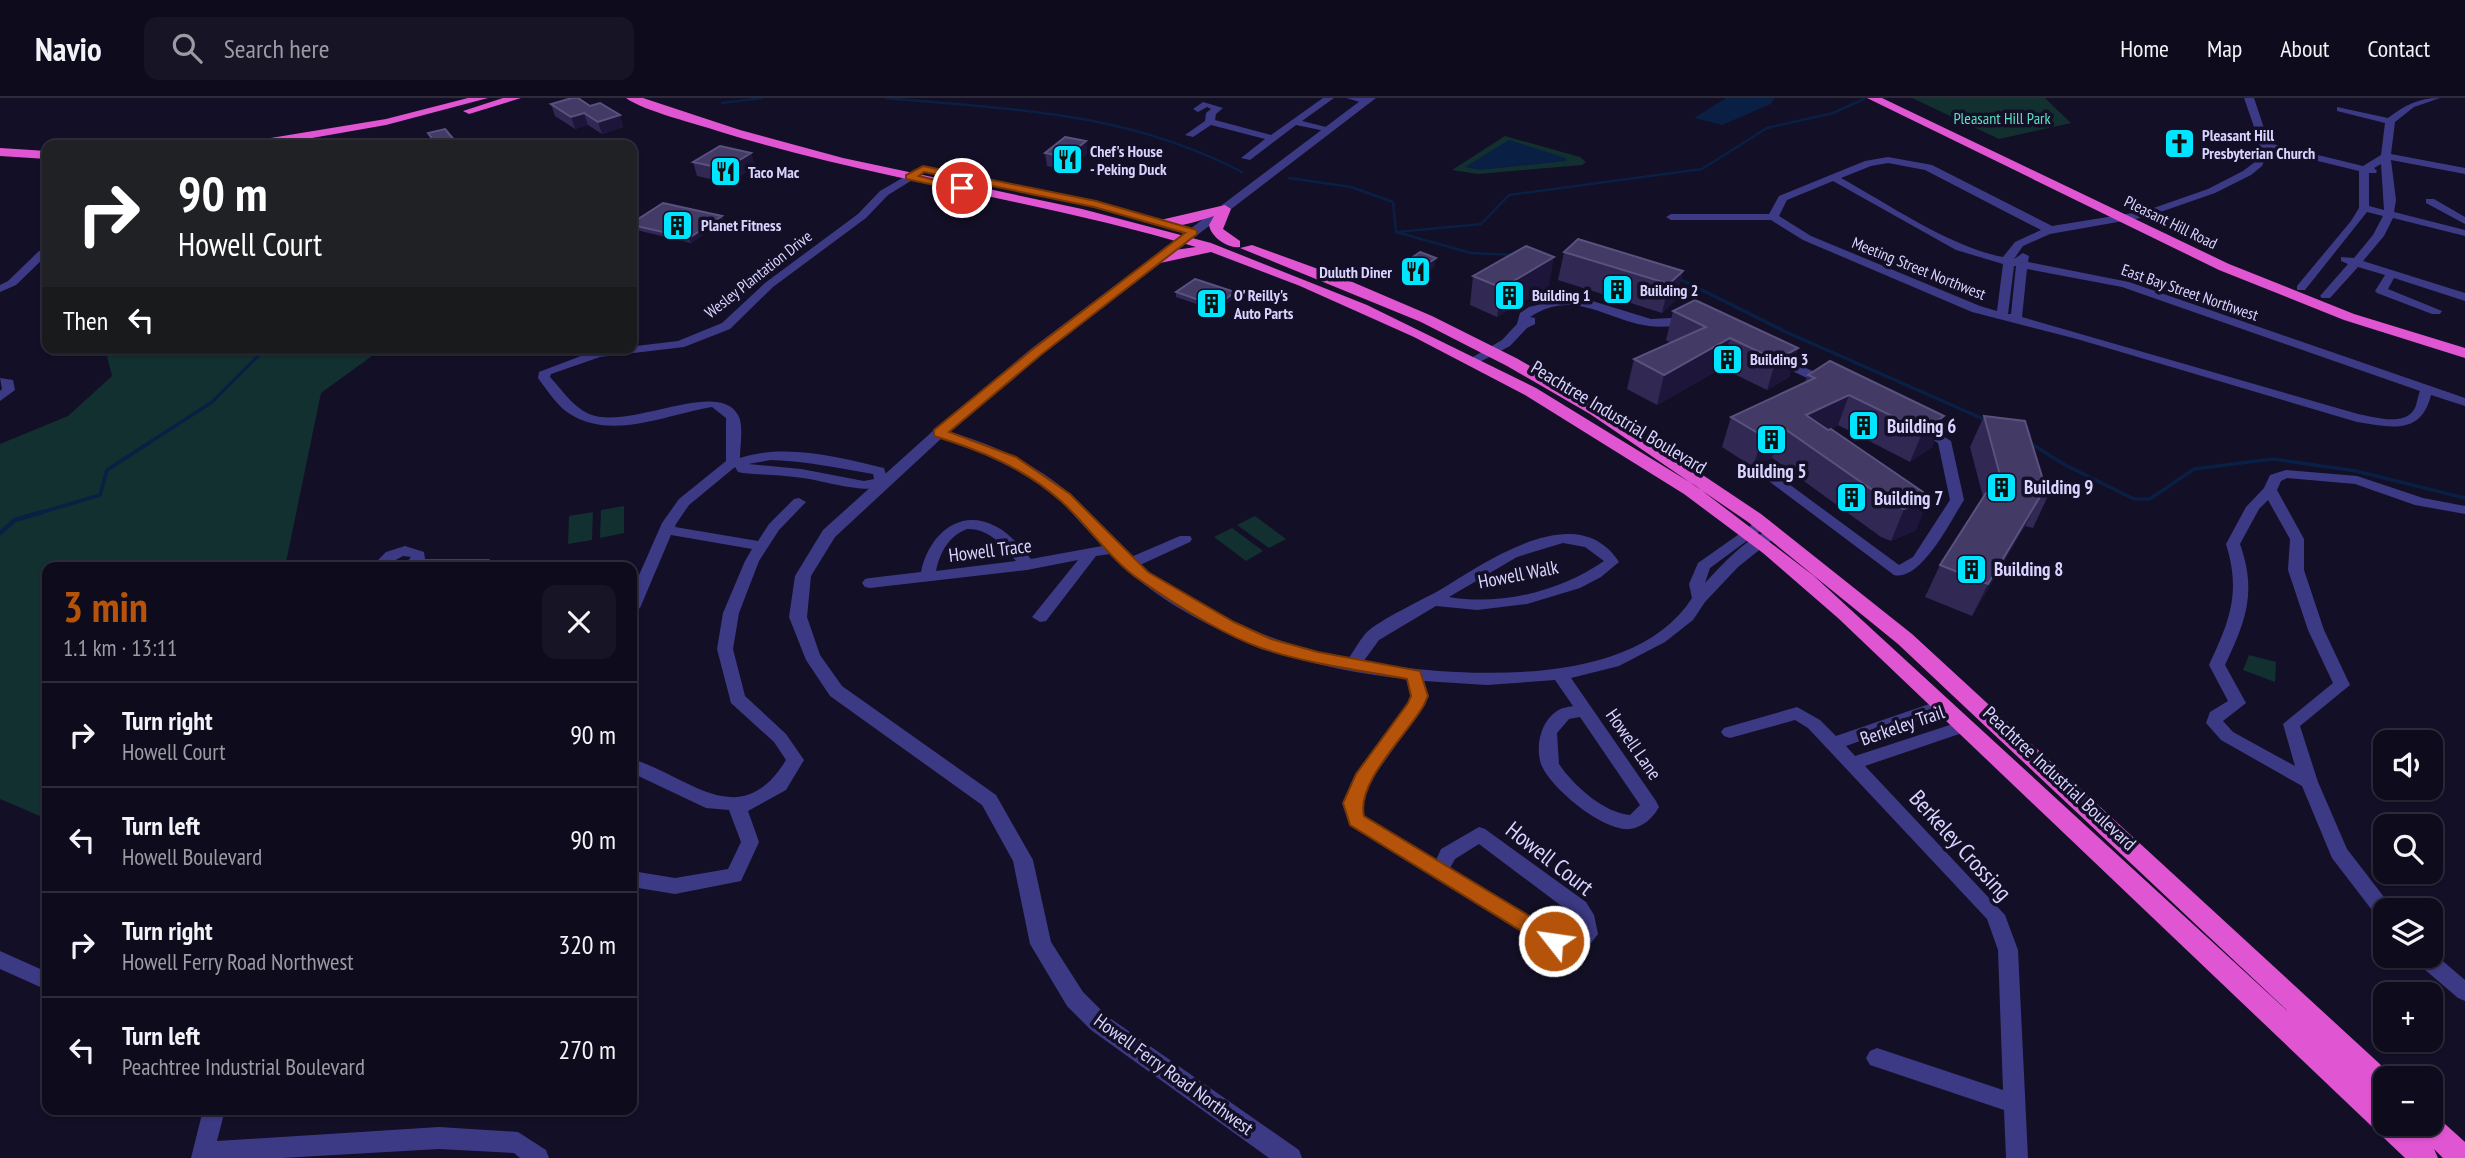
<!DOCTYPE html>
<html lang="en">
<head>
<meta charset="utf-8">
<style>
	:root { --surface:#0e0b1c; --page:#171425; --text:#f1f3f6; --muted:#9b9ba3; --line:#2e2b3b; --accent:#b45309 }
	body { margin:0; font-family:"PT Sans Narrow",sans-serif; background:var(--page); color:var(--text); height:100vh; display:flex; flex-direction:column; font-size:26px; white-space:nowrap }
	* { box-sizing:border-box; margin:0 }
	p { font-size:23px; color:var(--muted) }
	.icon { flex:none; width:38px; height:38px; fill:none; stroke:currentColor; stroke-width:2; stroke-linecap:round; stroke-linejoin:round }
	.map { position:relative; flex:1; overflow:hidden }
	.sheet { position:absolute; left:42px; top:464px; width:595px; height:553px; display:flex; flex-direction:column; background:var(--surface); border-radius:14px; box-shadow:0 2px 5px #0004,0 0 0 2px var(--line) }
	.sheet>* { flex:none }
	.top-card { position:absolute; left:42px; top:42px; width:595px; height:214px; border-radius:14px; box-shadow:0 2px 5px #0004,0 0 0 2px var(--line); background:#202124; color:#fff; overflow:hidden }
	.buttons { position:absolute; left:2373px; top:632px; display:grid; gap:14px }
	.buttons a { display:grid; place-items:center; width:70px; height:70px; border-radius:14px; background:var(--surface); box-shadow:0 2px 5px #0004,0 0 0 2px var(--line); font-size:35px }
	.pin { position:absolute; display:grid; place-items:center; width:60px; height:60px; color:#fff; margin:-30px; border:4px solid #fff; border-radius:50%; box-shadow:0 2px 7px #0007 }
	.me { position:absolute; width:77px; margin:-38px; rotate:300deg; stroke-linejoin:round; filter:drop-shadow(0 0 5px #0008) }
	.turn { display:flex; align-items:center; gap:24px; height:147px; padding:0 21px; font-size:32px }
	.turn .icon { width:91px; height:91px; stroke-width:2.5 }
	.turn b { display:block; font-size:49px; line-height:60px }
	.then { display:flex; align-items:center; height:66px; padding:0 21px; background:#0003; gap:14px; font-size:26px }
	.round { display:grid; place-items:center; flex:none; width:74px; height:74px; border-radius:14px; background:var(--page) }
	.headline { display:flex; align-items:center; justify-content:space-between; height:119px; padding:0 21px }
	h1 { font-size:42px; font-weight:800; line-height:52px; color:var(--accent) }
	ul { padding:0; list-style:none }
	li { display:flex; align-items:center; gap:21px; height:105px; padding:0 21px; border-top:2px solid var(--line) }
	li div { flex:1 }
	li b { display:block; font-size:26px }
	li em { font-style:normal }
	header { display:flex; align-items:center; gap:42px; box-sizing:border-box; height:98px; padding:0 35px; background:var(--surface); border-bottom:2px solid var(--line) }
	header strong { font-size:33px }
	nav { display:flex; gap:38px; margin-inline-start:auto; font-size:24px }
	.search { width:490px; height:63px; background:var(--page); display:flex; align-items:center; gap:18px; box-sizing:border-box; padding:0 24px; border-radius:14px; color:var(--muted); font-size:26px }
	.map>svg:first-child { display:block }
</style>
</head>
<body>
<header>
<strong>Navio</strong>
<div class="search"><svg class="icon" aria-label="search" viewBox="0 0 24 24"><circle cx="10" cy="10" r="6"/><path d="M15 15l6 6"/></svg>Search here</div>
<nav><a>Home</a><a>Map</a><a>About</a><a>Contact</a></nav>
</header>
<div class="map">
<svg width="2465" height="1060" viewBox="0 0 2465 1060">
	<rect width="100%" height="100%" fill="#130f26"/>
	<path fill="#12302f" d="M1912,0H2045L2071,25L1999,41Z
		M1505,38L1580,59L1586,64L1582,67L1478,76L1452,72Z
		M105,250H383L321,295L285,469H47V721L0,701V346L68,318L112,278Z
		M624,408V435L600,440L601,412Z
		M593,414L592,442L568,446L569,418Z
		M1255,418L1286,441L1269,450L1237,427Z
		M1232,430L1263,453L1246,463L1214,439Z
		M2249,557L2276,564L2275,584L2243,572Z"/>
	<path fill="#0a1f44" d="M1726,0H1775L1771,6L1722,27L1694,20Z
		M1509,42L1566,60V63L1480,72L1465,69Z"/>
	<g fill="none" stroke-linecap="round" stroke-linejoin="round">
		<path stroke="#0a1f44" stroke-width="2.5" d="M886,0C1015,12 1124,13 1242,74
			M722,5L762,0
			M1289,80L1351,89L1393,104L1396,134
			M1396,134L1471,155L1514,157
			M1398,134L1481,126L1509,97L1702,71L1767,30L1833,15L1864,1
			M1675,179L1690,186"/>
		<path stroke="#0a1f44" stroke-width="3.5" d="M1686,184L1786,234L1988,323
			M2030,345L2065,367L2134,401H2150L2194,371L2273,361L2356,373L2465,400
			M36,416L100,397L107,372L212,304L266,250"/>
		<path stroke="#0a1f44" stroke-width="4.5" d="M0,435L15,422L42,414"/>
		<path fill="#3d3a85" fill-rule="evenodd" d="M1323,0H1334L1302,23L1330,30V34L1296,27L1250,62L1241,60L1265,41L1211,27L1193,39L1185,37L1205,23L1206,15L1211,11L1207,9L1198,14L1193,11L1203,4L1223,10L1216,16L1215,22L1271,37Z
			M1346,0H1366L1372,3L1367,6Z
			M2244,0H2254L2269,45L2363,68L2381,57L2385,25L2337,13V9L2388,20C2405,7 2418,0 2440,0L2414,9L2395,24L2391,56L2465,70V76L2391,62L2396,102L2394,114L2465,132V138L2393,120L2384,138L2363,163L2465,195V203L2394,180L2388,191L2442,213L2440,216H2432L2377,195L2375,193L2385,177L2358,169L2330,200H2322L2320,198L2348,166L2341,163V159L2354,160L2373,137L2383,118L2367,114L2305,192H2297V188L2351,123L2359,110V73L2269,51L2262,68L2251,77L2215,95L2146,119L2050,136L2023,148L2014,161L2023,155L2029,158L2028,164L2129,184L2465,300V308L2431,297C2421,338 2390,329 2357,324L2077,241L1972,214L1803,142L1771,122H1671L1666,119L1671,116H1769L1779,98L1865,63L1888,59L1932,67L2052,128L2145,113L2208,91L2243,73L2255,64L2259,57V43ZM1888,65L1925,72L2041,132L2015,144L2003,159C1950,149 1890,107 1841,80L1871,68ZM2381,66L2384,112L2369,108V75H2376L2377,73L2374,70ZM1833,83L1956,152L2003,166L1997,213L1980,208L1811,138L1779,118L1787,102ZM2014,168H2016L2011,216H2008ZM2027,171L2122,189L2420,293C2418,298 2417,305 2415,310C2405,329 2375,319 2358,316L2022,219Z
			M923,68L928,71L927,73L888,97L866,120L773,189L730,231L684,249L600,259L551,276L550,279C563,293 572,308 589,316C630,333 717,280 738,317C744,327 740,348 740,360C785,345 839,359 884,370L887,380L893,384C875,400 826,383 803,380C783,377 763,377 743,375L738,374L735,369L689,407L676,426L675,429L758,443L769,426L794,401L799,400L806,404L779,432L759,463L739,515L733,551L745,598L786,636L804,662L786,692L748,713L759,744L741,783L675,796L632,789V773L675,780L728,771L741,744L729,712L706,710L632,675V661C689,678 740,737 786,662L774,644L731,605L717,551L723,515L745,463L752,451L671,437L640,510L632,515V493L662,425L679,401L726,363V320L712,309C668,316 612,343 570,316C557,308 547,292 538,280L539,274L594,253L678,243L722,225L765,185L858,116L880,93ZM771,362C805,363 839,370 873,376L874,381L864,383L801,371L748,366Z
			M2426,101H2434L2465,119V126L2426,105Z
			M39,153H47V157L16,187L0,194V187L8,183Z
			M1576,198L1651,221L1692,219L1698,223L1692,227C1678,227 1662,230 1649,228C1606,222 1574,190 1530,219L1535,220V226L1527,230L1510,248L1476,266L1472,267L1466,263L1502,242L1517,226L1520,215L1529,209Z
			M1773,255L1830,281L1832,284L1826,288L1822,287L1769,262L1767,259Z
			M0,280L13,282L15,292L0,303V293L2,291Z
			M1919,323L1951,343L1964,402C1951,422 1921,484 1894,477L1766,381L1768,378H1778L1899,467L1913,459L1950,402L1938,345L1914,330V324Z
			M939,331C986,343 1034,364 1070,396C1092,416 1110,440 1131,459L1180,438H1190L1192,441L1190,444L1140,467C1200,513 1267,543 1341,560L1348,561C1354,553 1359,543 1366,535C1379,522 1422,502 1440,492C1486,464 1577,399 1619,464L1601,479L1580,490L1527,506L1477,512L1436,508L1379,542L1363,564C1458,579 1633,593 1692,500L1689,486L1698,465L1759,422H1769L1771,425L1710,470L1705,485C1723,466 1745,440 1771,432L1778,437L1738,469L1705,504L1693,522L1665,544L1619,568L1571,580L1656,703L1659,709C1653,720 1643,729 1630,731C1604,734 1550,690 1541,666C1535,648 1541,623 1557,613C1561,610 1568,609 1573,608L1555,582L1487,587L1424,583L1427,598L1424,607L1370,684L1361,704L1364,718L1436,762L1441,751L1479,729L1485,731L1586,804L1594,817L1598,836L1591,845L1573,853L1547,849L1350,727L1343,704L1357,676L1408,605L1411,598L1407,581C1302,571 1185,533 1110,456L1096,458L1046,523L1040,524L1032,519L1078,462L1027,472L870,490L865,489L862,485L865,481L870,480L921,474C928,439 958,409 995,428C1010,435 1020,449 1031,461L1102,448L1060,402L1032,380L984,356L934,338V332ZM967,431C989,430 1003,448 1016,463L936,473C940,454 949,438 967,431ZM1563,445L1585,449L1604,463C1561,493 1501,508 1449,499L1517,459ZM1580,619L1640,707L1630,717C1604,715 1573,687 1559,666L1557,635L1569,621ZM1479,746L1572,816L1577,824L1578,833L1573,836L1558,835L1450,770L1455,761Z
			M2286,372L2357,378L2423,400L2465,408V416L2415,407L2355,386L2287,380L2281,383L2277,392L2304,441V472L2324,532L2350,587L2300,628L2318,684L2347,751L2394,812H2385V822L2378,820L2332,760L2302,688L2221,642L2206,625L2210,614L2228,603L2209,567C2230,523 2241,494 2226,446L2246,409L2264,390L2270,377ZM2268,402L2290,441L2288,472L2308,532L2333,585L2283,626L2295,668L2233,634L2223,623L2246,605L2225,567C2246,523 2257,494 2240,446L2259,411Z
			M405,448L424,454L425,461H489L500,469H403L411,459L403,458L392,464L390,469H376V464L386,454Z
			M1944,601L1950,603L1952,607L1950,611L1846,648L1855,658L1965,622L1971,624L1973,628L1971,632L1865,668L2005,817L2018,852L2028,1060H2006L2004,1012L1870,967L1866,960L1870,953L1877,950L2003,992L1998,852L1987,821L1808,630L1795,622L1730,640L1724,638L1721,634L1724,630L1797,609L1820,622L1836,638Z
			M0,853L47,874V892L0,871Z
			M2431,853L2465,882V903L2458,900L2416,864L2413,858H2431Z
			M203,1012H225L217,1043L439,1029L518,1034L546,1052L549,1060H520L514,1055L439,1051L282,1060H191Z"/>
		<path fill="#3d3a85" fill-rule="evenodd" d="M1364,0H1376L1042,256L944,338L835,439L811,478L807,519L820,557L842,588L996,697L1033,762L1051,844L1083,894L1107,918L1299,1052L1302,1060H1269L1091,932L1067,908L1030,846L1013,763L982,707L830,598L806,562L789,519L795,478L823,432L934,332L1032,250Z"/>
		<path fill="#e055d1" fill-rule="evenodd" d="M468,0H488L386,27L272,47H247L253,43L386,21Z
			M503,0H521L469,16L463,13Z
			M626,0H643L740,32L843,60L1082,111L1211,145L1367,207L1536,290L1696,388L1814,478L2293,918L1898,546L1748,424L1590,316L1507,268L1421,224L1240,150L1252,147L1343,180L1432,218L1518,261L1601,309L1761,416L1912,536L2394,979L2385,980V1000L2376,997L2385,1005V1026H2407L2416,1035L2413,1026H2431V1015L2435,1017L2465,1044V1060H2443L2434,1051L2438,1060H2405L1838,520L1763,455L1684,396L1525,297L1414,239L1300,188L1211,154L1151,167V161L1175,152L1196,149C1039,102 877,82 721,34C698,26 643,13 626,0Z
			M1867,0H1882L2229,166L2354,216L2465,250V260L2344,222L2219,172Z
			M0,50L47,53V61L0,58Z
			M1225,107L1231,111L1223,131L1240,143V149C1228,151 1211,139 1209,127L1214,118C1198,123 1167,135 1152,124Z"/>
	</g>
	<path fill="#312854" d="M551,6L590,8L620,17L623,29L602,36L588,27L575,31L555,18Z
		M1086,43L1087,56L1067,72L1047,68L1045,55Z
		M751,55L755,69L728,85L697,78L693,64Z
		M722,118L723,123L691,145L632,131V125Z
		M1564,154L1683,173L1676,201L1662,215L1558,182Z
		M1436,160L1434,169L1417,181L1402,176L1403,166Z
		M1473,178L1549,188L1497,219L1470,207Z
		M1176,194L1235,199L1217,213L1176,199Z
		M1673,213L1798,250L1789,279L1767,292L1722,270L1657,307L1627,291L1634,261L1671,245L1666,242Z
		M1808,277L1944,318L1932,349L1910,364L1838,327L1828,332L1925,398L1916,432L1891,443L1881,439L1772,360L1753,369L1722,349L1731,319L1805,284Z
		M1984,318L2048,398L2033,430L2025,428L1972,518L1925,499L1940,467L1983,399L1970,349Z"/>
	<path fill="#1d163a" d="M584,15L588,27L575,31L571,19Z
		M620,17L623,29L602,36L598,24Z
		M455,43L457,47H437Z
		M1086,43L1087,56L1067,72L1066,59Z
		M751,55L755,69L728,85L725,71Z
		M722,118L723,123L691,145L689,140Z
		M1554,159L1549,188L1497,219L1502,190Z
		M1436,160L1434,169L1417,181L1418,172Z
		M1683,173L1676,201L1662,215L1669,186Z
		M1235,194V199L1217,213L1216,208Z
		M1730,240L1722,270L1657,307L1664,277Z
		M1798,250L1789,279L1767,292L1776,262Z
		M1849,297L1838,327L1804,344L1806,317Z
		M1944,318L1932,349L1910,364L1923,333Z
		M1782,329L1772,360L1753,369L1763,338Z
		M1926,396L1923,403L1929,401L1916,432L1891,443L1904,411Z
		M2041,397L2025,428L1972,518L1988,486Z"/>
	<path fill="#433a66" stroke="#5a527e" stroke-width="2" d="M572,0H578L590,8L600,5L620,17L598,24L584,15L571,19L551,6Z
		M445,31L455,43L437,47L428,35Z
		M1065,39L1086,43L1066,59L1045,55Z
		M720,48L751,55L725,71L693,64Z
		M663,105L722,118L689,140L632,127V125Z
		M1578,141L1683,173L1669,186L1564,154Z
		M1526,148L1554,159L1502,190L1473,178Z
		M1420,154L1436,160L1418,172L1403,166Z
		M1195,181L1235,194L1216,208L1176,194Z
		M1695,202L1798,250L1776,262L1730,240L1664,277L1634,261L1706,229L1673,213Z
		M1830,263L1944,318L1923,333L1849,297L1806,317L1828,332L1831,331L1926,396L1924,397L1929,401L1904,411L1894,407L1782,329L1763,338L1731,319L1815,280L1808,277Z
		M1984,318L2025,323L2048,398L2041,397L1988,486L1940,467L1986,395L2007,403Z"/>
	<path fill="#b45309" stroke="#753606" stroke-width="2" d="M923,68L1096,103L1197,132V136L1042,256L949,334L1016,359L1070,396L1148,474L1234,524L1271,541L1318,554L1420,573L1428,598L1424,607C1407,637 1356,684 1364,718L1561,837L1564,843L1561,849L1554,852L1547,849L1350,727L1343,705L1356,676L1408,605L1411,598L1407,581C1358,572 1308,566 1261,550C1219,535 1176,507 1140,482C1110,462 1088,427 1061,403C1024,370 980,352 934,338V332L1033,251L1185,135L1094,109L924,74L919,78L967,90L962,93L906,81V77Z"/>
	<defs>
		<symbol id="church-square" viewBox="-11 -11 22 22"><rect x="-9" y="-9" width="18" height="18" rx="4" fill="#00e5ff" stroke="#130f26"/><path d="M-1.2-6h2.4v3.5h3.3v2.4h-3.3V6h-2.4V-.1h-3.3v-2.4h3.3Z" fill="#111"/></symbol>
		<symbol id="restaurant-square" viewBox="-11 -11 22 22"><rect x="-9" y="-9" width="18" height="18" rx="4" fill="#00e5ff" stroke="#130f26"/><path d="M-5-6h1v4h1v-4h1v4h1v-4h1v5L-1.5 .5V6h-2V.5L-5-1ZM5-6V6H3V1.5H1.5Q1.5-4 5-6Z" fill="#111"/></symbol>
		<symbol id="building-square" viewBox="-11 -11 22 22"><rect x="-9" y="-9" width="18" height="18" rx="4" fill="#00e5ff" stroke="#130f26"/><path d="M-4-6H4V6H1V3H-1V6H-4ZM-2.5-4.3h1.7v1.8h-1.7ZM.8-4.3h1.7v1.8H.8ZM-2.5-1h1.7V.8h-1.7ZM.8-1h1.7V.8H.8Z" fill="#111"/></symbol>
	</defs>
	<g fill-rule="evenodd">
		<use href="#church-square" x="2162" y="28" width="35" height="35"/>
		<use href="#restaurant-square" x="1050" y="44" width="35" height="35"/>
		<use href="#restaurant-square" x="708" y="56" width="35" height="35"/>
		<use href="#building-square" x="660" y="110" width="35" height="35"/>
		<use href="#restaurant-square" x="1398" y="156" width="35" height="35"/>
		<use href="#building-square" x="1600" y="174" width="35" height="35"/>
		<use href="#building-square" x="1492" y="180" width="35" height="35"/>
		<use href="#building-square" x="1194" y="188" width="35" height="35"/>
		<use href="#building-square" x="1710" y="244" width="35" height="35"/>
		<use href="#building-square" x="1846" y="310" width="35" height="35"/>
		<use href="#building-square" x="1754" y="324" width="35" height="35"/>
		<use href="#building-square" x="1984" y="372" width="35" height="35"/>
		<use href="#building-square" x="1834" y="382" width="35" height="35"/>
		<use href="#building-square" x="1954" y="454" width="35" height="35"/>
	</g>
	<g text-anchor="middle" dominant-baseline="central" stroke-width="7" stroke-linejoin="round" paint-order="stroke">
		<g font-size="16" fill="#5fe0c0" stroke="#130f26">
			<text x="2002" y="20">Pleasant Hill Park</text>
		</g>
		<g font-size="16" font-weight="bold" fill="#d9d4ff" stroke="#130f26" text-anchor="start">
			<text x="2202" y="37">Pleasant Hill<tspan x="2202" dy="18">Presbyterian Church</tspan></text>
			<text x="1090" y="53">Chef's House<tspan x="1090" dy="18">- Peking Duck</tspan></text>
			<text x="748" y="74">Taco Mac</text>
			<text x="701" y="127">Planet Fitness</text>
			<text x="1392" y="174" text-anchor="end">Duluth Diner</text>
			<text x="1640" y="192">Building 2</text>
			<text x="1234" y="197">O' Reilly's<tspan x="1234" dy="18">Auto Parts</tspan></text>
			<text x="1532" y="197">Building 1</text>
			<text x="1750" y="261">Building 3</text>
		</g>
		<g font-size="16" fill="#d9d4ff" stroke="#130f26">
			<text transform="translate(2171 124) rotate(26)">Pleasant Hill Road</text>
			<text transform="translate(1919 170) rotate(22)">Meeting Street Northwest</text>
			<text transform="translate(758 176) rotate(-38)">Wesley Plantation Drive</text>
			<text transform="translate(2190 194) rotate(19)">East Bay Street Northwest</text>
		</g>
		<g font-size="19" fill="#d9d4ff" stroke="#130f26">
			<text transform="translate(1619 319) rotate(31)">Peachtree Industrial Boulevard</text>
			<text transform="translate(990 452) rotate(-7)">Howell Trace</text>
			<text transform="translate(1518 476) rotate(-11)">Howell Walk</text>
			<text transform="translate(1902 627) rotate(-19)">Berkeley Trail</text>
			<text transform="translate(1634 646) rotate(55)">Howell Lane</text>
			<text transform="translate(2060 680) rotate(43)">Peachtree Industrial Boulevard</text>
			<text transform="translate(1174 976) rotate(36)">Howell Ferry Road Northwest</text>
		</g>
		<g font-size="19" font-weight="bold" fill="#d9d4ff" stroke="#130f26" text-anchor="start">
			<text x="1887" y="328">Building 6</text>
			<text x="1772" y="373" text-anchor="middle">Building 5</text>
			<text x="2024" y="389">Building 9</text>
			<text x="1874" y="400">Building 7</text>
			<text x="1994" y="471">Building 8</text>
		</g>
		<g font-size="23" fill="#d9d4ff" stroke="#130f26">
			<text transform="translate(1961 747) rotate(48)">Berkeley Crossing</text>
			<text transform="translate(1550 760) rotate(38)">Howell Court</text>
		</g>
	</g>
</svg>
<div class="buttons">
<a><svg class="icon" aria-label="sound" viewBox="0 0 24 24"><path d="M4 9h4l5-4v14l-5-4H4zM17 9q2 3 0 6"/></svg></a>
<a><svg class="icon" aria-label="search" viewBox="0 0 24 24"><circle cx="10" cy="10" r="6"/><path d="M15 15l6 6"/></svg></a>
<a><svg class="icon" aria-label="layers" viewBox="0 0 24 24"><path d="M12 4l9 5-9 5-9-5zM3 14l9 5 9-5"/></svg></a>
<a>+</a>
<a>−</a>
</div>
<div class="pin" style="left:962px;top:90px;background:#d93025"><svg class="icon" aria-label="arrive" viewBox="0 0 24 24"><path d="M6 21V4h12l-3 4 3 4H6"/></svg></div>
<svg class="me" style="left:1554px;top:843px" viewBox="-20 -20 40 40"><circle r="17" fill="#b45309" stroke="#fff" stroke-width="3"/><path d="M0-11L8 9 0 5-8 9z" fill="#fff"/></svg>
<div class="top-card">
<div class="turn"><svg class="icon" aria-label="right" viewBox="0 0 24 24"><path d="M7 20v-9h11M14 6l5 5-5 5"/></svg><div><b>90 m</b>Howell Court</div></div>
<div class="then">Then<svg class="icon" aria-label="left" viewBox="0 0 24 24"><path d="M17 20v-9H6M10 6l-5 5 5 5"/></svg></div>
</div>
<section class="sheet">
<div class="headline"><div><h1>3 min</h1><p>1.1 km · 13:11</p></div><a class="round"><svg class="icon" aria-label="close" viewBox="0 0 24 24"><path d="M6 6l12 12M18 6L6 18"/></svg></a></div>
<ul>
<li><svg class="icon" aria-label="right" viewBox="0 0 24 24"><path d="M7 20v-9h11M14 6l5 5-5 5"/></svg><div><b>Turn right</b><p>Howell Court</p></div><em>90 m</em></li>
<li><svg class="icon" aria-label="left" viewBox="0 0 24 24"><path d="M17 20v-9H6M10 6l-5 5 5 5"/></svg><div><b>Turn left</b><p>Howell Boulevard</p></div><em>90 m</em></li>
<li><svg class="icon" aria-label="right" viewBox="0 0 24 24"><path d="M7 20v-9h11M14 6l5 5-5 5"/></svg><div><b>Turn right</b><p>Howell Ferry Road Northwest</p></div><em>320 m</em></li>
<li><svg class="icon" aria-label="left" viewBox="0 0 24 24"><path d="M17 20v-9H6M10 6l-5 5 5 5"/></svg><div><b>Turn left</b><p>Peachtree Industrial Boulevard</p></div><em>270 m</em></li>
</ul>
</section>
</div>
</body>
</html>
